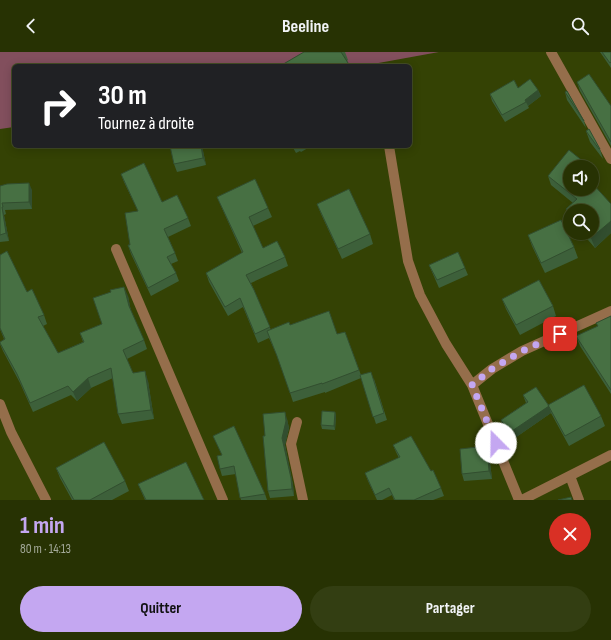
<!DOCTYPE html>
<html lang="fr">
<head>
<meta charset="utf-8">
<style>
	:root { --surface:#273203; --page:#333e12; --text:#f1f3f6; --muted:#a4aa9a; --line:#434d25; --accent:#c4a7f1 }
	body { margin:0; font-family:"Sofia Sans Condensed",sans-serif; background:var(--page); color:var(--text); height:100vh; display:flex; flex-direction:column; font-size:15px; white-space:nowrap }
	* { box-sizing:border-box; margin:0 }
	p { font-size:13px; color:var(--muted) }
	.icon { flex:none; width:22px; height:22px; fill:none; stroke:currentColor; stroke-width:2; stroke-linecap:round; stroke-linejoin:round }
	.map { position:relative; height:448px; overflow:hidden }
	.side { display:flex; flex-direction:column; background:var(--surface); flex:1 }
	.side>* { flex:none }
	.banner { position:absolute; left:12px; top:12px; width:400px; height:84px; border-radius:6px; box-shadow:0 2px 10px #0003,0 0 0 1px var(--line); background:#202124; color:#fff; overflow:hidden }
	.fabs { position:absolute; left:563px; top:108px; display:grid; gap:8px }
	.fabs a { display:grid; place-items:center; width:36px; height:36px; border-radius:50%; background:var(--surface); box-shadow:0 2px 10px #0003,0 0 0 1px var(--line); font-size:20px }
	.pin { position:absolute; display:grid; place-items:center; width:34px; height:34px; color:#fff; margin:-17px; border-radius:8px; box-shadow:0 2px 6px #0006 }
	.me { position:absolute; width:44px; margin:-22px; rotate:338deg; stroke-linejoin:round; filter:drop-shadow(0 0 3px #0008) }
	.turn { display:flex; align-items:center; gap:14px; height:84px; padding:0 20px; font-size:18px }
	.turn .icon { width:52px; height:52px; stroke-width:2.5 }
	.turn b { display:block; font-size:28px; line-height:34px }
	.round { display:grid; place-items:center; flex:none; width:42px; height:42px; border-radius:21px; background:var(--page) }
	.overview { display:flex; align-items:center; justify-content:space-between; height:68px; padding:0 20px }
	h1 { font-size:24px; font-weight:700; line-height:30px; color:var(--accent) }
	.button { display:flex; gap:8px; margin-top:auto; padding:8px 20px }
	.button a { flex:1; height:46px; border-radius:24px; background:var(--accent); color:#111; font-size:16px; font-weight:700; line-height:46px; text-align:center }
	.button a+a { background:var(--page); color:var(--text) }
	header { display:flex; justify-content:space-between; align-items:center; height:52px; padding:0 20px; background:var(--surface); font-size:18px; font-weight:700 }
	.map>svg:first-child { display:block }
</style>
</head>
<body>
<header><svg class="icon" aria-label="back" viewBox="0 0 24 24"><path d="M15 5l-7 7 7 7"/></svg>Beeline<svg class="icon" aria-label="search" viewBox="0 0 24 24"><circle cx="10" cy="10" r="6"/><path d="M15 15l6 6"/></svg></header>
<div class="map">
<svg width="611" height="448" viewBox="0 0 611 448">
	<rect width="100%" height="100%" fill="#344204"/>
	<path fill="#824f5d" d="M0,0H439L362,14H14V75L0,77Z"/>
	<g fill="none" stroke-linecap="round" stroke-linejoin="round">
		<path stroke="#956e4b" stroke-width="10" d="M551,0L611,107
			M389,94L408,209L420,243L446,292L472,333L519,448
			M116,197L223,448
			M472,333L492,317L522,299L611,259
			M0,352L11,380L46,448
			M297,370L291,392L303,448
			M570,424L579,448
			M522,448L611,403"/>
	</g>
	<path fill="#3d603a" d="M304,0H345L348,8L347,9Z
		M600,0H611V16Z
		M577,30L611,54V94L580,39Z
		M518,36L538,38L541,44L528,54L529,56L505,70L492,49L490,42Z
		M565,40L584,69L586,76L567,48Z
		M586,79L600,97L603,107L590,90Z
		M170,94H202L206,113L177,120L174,112Z
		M292,94H307L308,96L301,100L300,99L296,101Z
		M570,115L611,152V181L595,196L582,181H592L570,159V168L569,167L566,157L573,151L551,133L548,124Z
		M121,122L162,150L188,166L191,174L168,185L175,201L178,209L171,212L176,221L179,229L151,244L131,202L128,193H130L138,159L124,130Z
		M0,134L32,138V157L5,158L6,162L4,163L9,189L0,190Z
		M217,145L268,156L272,165L253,174L263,196L285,205L288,214L251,231L254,238L271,278L290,273L337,282L345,280L361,323L374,327L387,368L376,372L361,326L325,341V340L293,350L280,310L269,286L258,291L243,255L228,264L209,230L206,221L242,201L221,154Z
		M317,152L370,182L373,192L342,207L321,162Z
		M528,183L574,195L578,206L545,221L532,194Z
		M0,203L27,240L44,263L47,272L43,274L58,301L83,290L80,281L102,272L128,244L131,260L144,288L147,297L127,307L133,321L148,329L154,367L122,372L118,362L113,326L91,336L77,349L71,343L33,360L20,331L3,299L0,292L4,287L0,277Z
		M429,213L465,216L468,223L439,236Z
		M502,247L553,254L556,264L520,283L506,257Z
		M611,264V342L580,294L576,284L598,274Z
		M523,343L549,354L601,364L605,374L569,394L551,361L512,388L503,376L501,368L526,351Z
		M335,360L336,364L335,378L322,377L321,373Z
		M287,367L289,376L285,393L293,433L294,444L270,446L268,439L265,384Z
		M213,384L265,442L267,448H241L236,422L222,424L220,417L222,403Z
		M393,393L431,419L441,436L444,444L433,448H394L392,443L382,448H377L368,429L365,421L399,406L396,400Z
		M489,402L492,427L464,429L462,422Z
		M56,416L125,429L129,439L112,448H72L60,426Z
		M138,432L204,448H145Z"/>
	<path fill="#324e2f" d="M538,38L541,44L528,54L525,48Z
		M201,94H202L206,113L203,106Z
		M29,131L32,138V157L29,150Z
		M2,155L4,163L9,189L6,181Z
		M611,169V181L595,196L591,186Z
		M124,235L128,244L132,264L129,254Z
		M145,319L148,329L154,367L151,358Z
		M88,326L91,336L77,349L73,340Z
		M549,354L551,361L512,388L509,381Z
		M285,360L287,367L289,376L285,393L293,433L294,444L292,437L282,386Z
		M335,360L336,364L335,378L334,374Z
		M487,394L489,402L492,427L489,419Z"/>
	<path fill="#477043" stroke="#324e2f" d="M304,0H341L350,14H280Z
		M602,0H611V10L610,11Z
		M589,22L611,54V90L577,30Z
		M530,27L538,38L525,48L526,50L502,63L490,42L514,28L518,36Z
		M567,39L584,69L565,40Z
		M589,77L600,97H599L586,79Z
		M170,94H201L203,106L174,112Z
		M569,98L590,115H570V137H592V131L611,152V169L591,186L587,181H592V159H570V162L566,157L577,147L548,124Z
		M144,111L162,150L177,143L188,166L164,177L175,201L167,205L176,221L148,236L128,193H130L125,161L138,159L121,122Z
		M255,127L268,156L249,165L263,196L277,189L285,205L246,223L254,238L270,275L255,282L240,246L225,255L206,221L243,200L217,145Z
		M29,131V150L2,151L3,155H2L6,181L0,183V134L7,132Z
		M349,137L370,182L338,197L317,152Z
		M561,168L574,195L541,211L528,183Z
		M7,199L27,240L32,237L44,263L38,265L58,301L84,290L80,281L102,272L93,246L111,240L110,238L124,235L129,254L144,288L123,298L133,321L145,319L151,358L118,362L111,316L88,326L73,340L68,334L30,351L17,322L0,291V290L5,287L0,276V203Z
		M458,200L465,216L437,228L429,213Z
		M539,228L553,254L516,273L502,247Z
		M329,259L337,282L345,280L359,318L322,332V331L290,341L277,304L267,279L289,270L290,273Z
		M611,264V338L576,284L598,274L596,271Z
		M371,320L384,361L373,365L360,323Z
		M584,333L601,364L565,384L548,353Z
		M536,335L549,354L509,381L501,368L528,350L523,343Z
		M322,359L335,360L334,374L321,373Z
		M285,360L286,369L282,386L291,426L292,437L268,439L263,384H265L263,362Z
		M234,374L265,442L240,446L234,414L220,417L217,404L222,403L213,384Z
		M411,384L431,419L433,418L441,436L414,448H395L389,436L375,443L365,421L400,405L393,393Z
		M104,390L125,429L90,448H74L56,416Z
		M487,394L489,419L462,422L460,397Z
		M186,410L204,448H146L138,432Z
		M571,445L572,448H558Z"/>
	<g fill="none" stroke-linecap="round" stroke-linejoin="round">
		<path stroke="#c4a7f1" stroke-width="7" stroke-dasharray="0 12.6" d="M496,391L472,333L492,317L522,299L560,282"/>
	</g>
</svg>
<div class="fabs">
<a><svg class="icon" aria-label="sound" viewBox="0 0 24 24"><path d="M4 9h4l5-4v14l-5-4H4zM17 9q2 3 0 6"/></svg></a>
<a><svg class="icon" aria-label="search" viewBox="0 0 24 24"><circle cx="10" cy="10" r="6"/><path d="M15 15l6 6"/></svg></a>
</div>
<div class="pin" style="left:560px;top:282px;background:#d93025"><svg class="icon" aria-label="arrive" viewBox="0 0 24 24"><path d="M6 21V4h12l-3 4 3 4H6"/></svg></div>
<svg class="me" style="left:496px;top:391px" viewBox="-20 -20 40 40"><circle r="19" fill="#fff"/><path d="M0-13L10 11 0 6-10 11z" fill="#c4a7f1"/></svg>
<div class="banner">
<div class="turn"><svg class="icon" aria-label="right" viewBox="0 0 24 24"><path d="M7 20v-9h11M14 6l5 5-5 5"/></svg><div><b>30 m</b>Tournez à droite</div></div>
</div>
</div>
<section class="side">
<div class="overview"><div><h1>1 min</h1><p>80 m · 14:13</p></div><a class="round" style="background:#d93025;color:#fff"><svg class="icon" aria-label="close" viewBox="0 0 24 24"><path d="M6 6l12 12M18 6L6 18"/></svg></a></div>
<div class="button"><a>Quitter</a><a>Partager</a></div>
</section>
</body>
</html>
